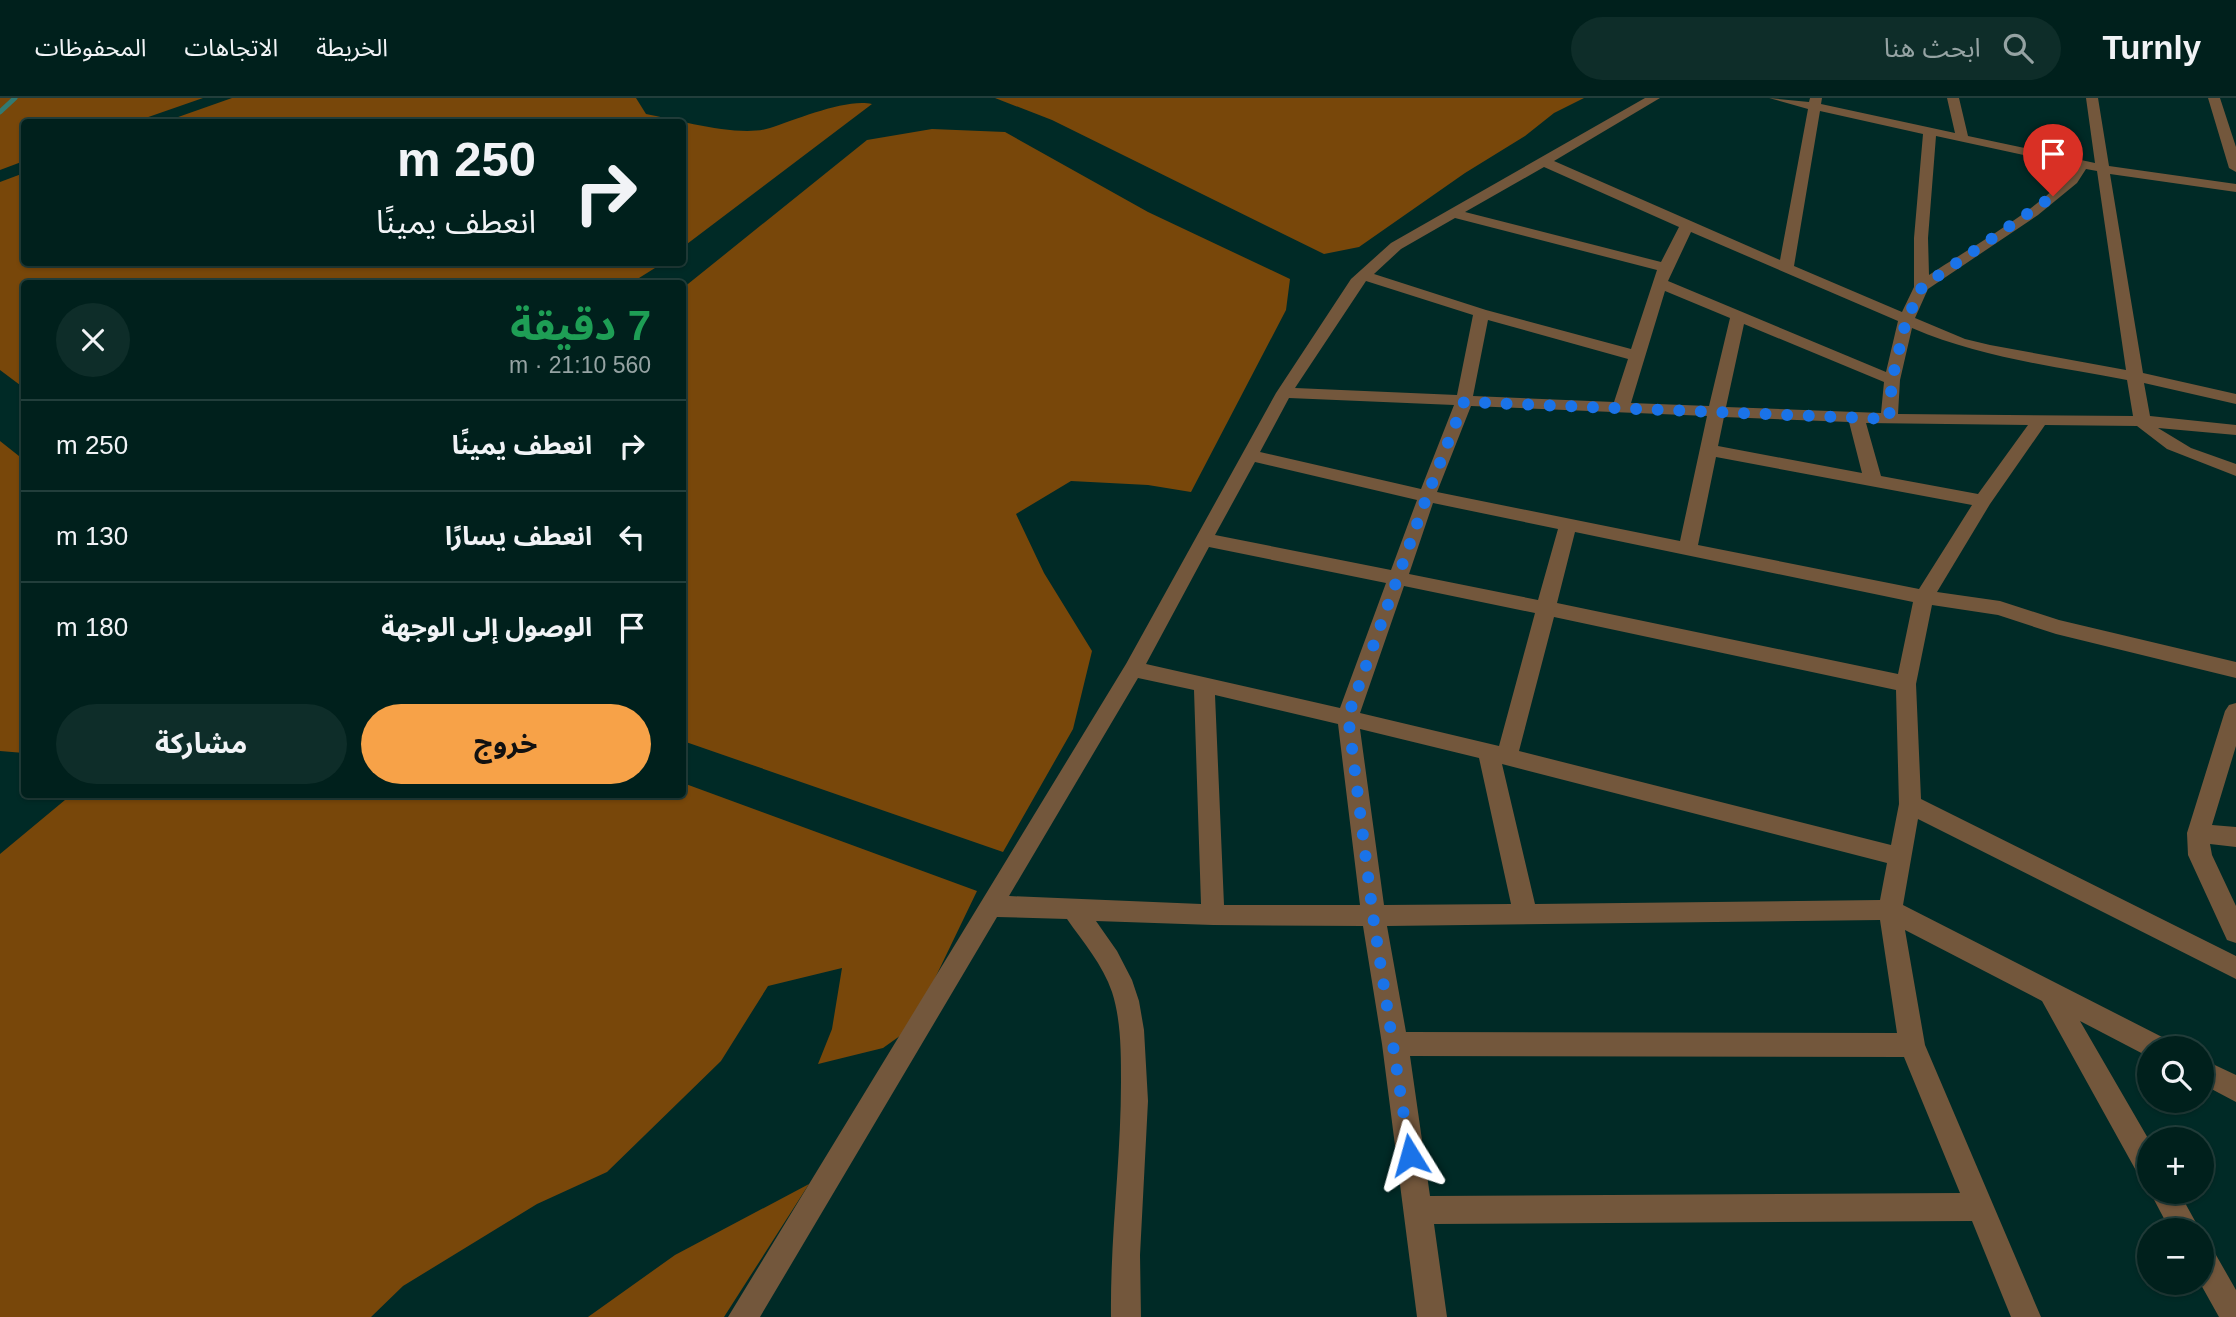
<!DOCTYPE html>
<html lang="ar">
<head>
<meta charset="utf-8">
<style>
	:root { --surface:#00201c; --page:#0e2d29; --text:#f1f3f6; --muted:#95a3a3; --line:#223e3b; --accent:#f7a248 }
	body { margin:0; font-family:Arial,"Noto Sans Arabic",sans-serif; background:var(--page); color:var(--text); direction:rtl; height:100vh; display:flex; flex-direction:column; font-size:26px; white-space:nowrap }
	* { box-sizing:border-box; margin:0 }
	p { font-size:23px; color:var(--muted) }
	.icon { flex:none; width:38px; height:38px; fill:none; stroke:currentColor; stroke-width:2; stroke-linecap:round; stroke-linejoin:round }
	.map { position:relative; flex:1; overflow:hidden; direction:ltr }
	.sheet { position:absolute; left:21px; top:182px; width:665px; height:518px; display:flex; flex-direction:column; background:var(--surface); border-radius:7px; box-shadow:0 2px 5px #0004,0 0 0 2px var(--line); direction:rtl }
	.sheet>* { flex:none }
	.guide { position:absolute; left:21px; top:21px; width:665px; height:147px; border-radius:7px; box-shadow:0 2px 5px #0004,0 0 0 2px var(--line); direction:rtl; background:#00201c; color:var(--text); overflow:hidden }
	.fabs { position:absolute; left:2137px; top:938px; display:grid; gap:14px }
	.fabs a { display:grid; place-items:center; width:77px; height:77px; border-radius:50%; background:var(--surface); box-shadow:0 2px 5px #0004,0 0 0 2px var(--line); font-size:35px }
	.pin { position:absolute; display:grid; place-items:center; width:60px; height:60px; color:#fff; margin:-72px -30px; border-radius:50% 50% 50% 0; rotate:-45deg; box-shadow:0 0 7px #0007 }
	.pin .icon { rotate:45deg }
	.me { position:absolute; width:77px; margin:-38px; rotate:352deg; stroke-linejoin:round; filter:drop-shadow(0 0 5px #0008) }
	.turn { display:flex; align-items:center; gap:24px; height:147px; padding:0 35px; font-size:32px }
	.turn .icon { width:91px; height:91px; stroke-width:2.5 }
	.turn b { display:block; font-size:49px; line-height:60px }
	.round { display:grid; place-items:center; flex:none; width:74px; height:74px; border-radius:37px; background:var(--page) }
	.head { display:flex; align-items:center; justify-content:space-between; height:119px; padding:0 35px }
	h1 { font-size:42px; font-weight:700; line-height:52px; color:#1e9e55 }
	.action { display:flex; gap:14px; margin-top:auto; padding:14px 35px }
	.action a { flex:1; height:80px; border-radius:42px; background:var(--accent); color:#111; font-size:28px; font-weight:700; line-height:80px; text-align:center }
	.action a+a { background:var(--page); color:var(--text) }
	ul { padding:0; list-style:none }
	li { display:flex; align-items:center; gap:21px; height:91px; padding:0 35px; border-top:2px solid var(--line) }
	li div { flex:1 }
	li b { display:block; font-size:26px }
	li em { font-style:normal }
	header { display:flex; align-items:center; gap:42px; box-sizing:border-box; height:98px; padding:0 35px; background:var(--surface); border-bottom:2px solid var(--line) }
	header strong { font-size:33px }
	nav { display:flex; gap:38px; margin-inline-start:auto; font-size:24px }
	.search { width:490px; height:63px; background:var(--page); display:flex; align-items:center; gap:18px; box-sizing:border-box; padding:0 24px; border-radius:38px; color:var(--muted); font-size:26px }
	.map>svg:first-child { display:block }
</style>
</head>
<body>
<header>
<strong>Turnly</strong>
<div class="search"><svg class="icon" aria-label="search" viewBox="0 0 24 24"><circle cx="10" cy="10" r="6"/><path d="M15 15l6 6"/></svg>ابحث هنا</div>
<nav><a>الخريطة</a><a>الاتجاهات</a><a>المحفوظات</a></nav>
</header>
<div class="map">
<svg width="2236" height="1219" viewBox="0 0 2236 1219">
	<rect width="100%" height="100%" fill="#002a26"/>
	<path fill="#78470a" d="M0,0H203L134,24H24V63L0,72Z
		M232,0H636L646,16C677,22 740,40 770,30C797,21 847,0 872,6L683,149L682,24H164Z
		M995,0H1584L1554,15L1525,38L1465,75L1359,149L1324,156L1052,22Z
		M932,31L1005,34L1148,114L1290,181L1286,212L1191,394L1148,387L1071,383L1016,416L1044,475L1092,553L1073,631L1003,754L683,643V190L867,42Z
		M24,75V164L663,165L631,185L537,186L525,180L516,186H24V290L0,272V84Z
		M0,343L24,362V655L0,653Z
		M683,685L977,793L911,930L883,950L818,966L832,931L842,870L768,888L721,963L607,1074L537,1106L403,1188L371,1219H0V756L71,697L682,696Z
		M809,1086L724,1219H588L675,1157Z"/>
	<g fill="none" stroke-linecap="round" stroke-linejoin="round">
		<path stroke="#327a72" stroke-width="5" d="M0,14L15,0"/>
		<path fill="#73573c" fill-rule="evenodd" d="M1645,0H1660L1554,63L1780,162L1808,11L1769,0L1809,4L1810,0H1822L1821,6L1955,35L1947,0H1959L1968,38L2095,65L2086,0H2098L2109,68L2236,86V94L2110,76L2143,275L2236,296V306L2144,285L2150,318L2236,327V337L2158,330L2191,350L2236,366V378L2167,351L2137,328L2045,327L1990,406L1937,494L2000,503L2059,522L2236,564V580L2056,536L1998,517L1932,507L1916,586L1921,701L2236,858V881L1918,721L1903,807L2166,941L2170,950H2149V959L2080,923L2149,1042V1082L2139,1078L2042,903L1905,832L1925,947L2041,1219H2011L1972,1123L1434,1126L1447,1219H1417L1382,946L1363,828L1213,827L1096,823L1117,853L1132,882L1139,903L1144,932L1148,1003L1140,1157L1141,1219H1111C1110,1140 1121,1063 1121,984C1121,954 1121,922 1112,894C1103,867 1083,844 1067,821L997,819L760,1219H728L1126,566L1276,295L1351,181L1391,145ZM1820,13L1923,36L1914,140V189L1902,214L1794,168ZM1936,38L2074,68C2049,107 1969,150 1929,177L1928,140ZM1544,69L1679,129L1661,164L1465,114ZM2086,71L2097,73L2126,272L1990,247L1965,241L1915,220L1928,191L2038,117L2077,85ZM1455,120L1657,172L1631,251L1486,212L1374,176L1401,151ZM1691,134L1898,223L1886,274L1668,183ZM1366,183L1473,217L1457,297L1295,290ZM1665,193L1730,220L1709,308L1631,305ZM1488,222L1628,261L1614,304L1473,298ZM1744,226L1884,284L1881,315L1726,309ZM1912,230C1982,260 2053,268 2127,282L2133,318L1898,316L1900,282ZM1289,300L1454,307L1421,391L1260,354ZM1471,308L1707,318L1680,443L1437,394ZM1724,319L1849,324L1862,375L1718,348ZM1866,325L2028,327L1978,396L1881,378ZM1716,359L1972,407L1919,491L1698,447ZM1255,364L1417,402L1391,472L1215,437ZM1433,405L1558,431L1538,502L1409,476ZM1575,434L1913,504L1898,576L1557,505ZM1209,449L1386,485L1340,610L1146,566ZM1404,488L1535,515L1499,648L1360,615ZM1554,519L1896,592L1899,706L1891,747L1519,653ZM1138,580L1194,592L1201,806L1009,798ZM1215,597L1338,626L1360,807H1224ZM1360,631L1479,660L1511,806L1384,807ZM1502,666L1887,765L1880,802L1535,806ZM1880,822L1897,935L1406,934L1387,828ZM1410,958L1904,959L1960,1095L1430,1098Z
			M2208,0H2220L2236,49V74L2229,70Z
			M2236,605V648L2212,727L2236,729V749L2210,746L2212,757L2236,808V845L2227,842L2188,757L2187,735L2225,613L2229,607Z
			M2202,961L2236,977V1004L2202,986Z
			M2150,1094H2179L2200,1132H2170Z
			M2202,1146L2212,1150L2236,1192V1219H2219L2200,1185Z"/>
	</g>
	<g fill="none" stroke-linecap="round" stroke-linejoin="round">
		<path stroke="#1a73e8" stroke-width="12" stroke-dasharray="0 21.6" d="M1410,1057L1373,818L1348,618L1427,398L1464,304L1889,321L1892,282L1906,223L1922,189L2053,98"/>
	</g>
</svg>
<div class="fabs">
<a><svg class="icon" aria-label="search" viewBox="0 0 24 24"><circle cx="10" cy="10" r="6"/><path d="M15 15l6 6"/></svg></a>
<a>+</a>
<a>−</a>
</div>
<div class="pin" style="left:2053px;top:98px;background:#d93025"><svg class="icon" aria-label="arrive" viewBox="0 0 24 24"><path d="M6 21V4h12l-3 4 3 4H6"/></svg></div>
<svg class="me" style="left:1410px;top:1057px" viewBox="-20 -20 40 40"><path d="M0-17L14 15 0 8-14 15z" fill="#1a73e8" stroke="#fff" stroke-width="4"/></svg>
<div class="guide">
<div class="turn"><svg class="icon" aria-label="right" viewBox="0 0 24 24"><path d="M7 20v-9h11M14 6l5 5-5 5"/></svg><div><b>250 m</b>انعطف يمينًا</div></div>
</div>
<section class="sheet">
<div class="head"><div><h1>7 دقيقة</h1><p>560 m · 21:10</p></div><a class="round"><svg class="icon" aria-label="close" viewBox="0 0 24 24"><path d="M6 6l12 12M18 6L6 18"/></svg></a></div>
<ul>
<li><svg class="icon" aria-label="right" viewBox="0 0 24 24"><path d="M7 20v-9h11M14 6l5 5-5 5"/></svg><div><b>انعطف يمينًا</b></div><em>250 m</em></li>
<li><svg class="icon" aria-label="left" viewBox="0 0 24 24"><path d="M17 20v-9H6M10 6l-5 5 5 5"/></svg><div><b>انعطف يسارًا</b></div><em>130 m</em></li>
<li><svg class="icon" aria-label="arrive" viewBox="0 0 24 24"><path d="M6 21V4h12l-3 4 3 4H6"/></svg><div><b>الوصول إلى الوجهة</b></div><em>180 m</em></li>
</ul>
<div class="action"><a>خروج</a><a>مشاركة</a></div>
</section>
</div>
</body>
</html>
